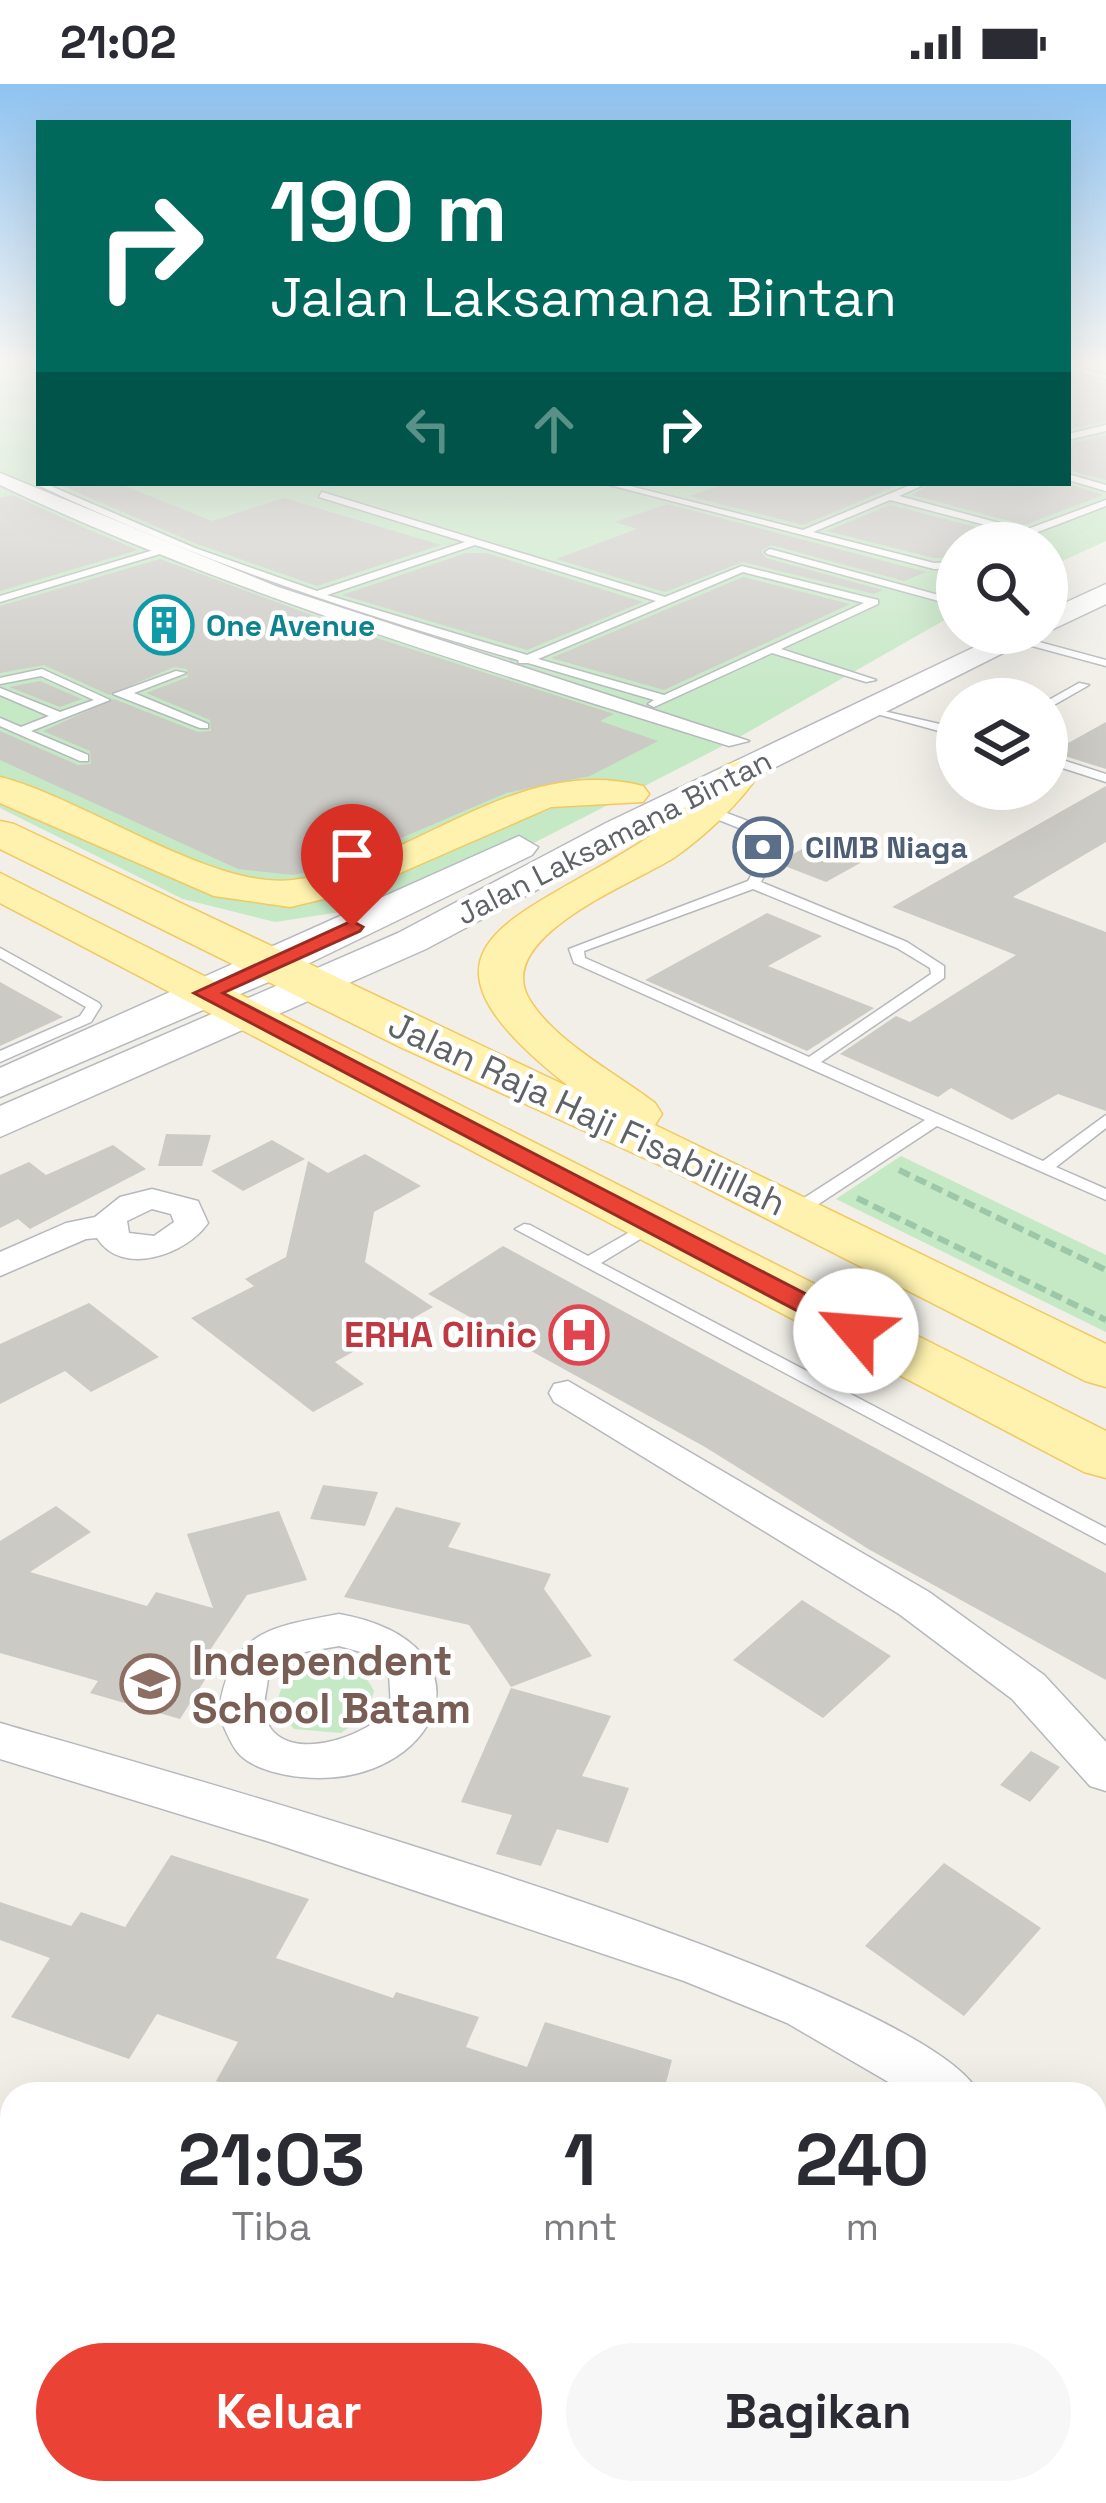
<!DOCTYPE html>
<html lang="id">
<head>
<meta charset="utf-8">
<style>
	:root { --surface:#fff; --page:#f7f7f7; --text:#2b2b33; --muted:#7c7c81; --accent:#ea4335 }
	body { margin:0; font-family:"Space Grotesk",sans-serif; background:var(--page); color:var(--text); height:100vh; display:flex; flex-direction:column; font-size:45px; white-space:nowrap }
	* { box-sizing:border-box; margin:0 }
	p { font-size:39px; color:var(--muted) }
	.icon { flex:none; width:66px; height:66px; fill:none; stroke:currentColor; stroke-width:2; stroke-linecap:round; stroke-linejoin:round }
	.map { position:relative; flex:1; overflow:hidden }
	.side { position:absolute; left:0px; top:1998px; width:1107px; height:423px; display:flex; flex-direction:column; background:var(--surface); border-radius:36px 36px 0 0; box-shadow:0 12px 48px #0002 }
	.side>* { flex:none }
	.guide { position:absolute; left:36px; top:36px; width:1035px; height:366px; border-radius:0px; box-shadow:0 12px 48px #0002; background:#00695c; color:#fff; overflow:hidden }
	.controls { position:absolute; left:936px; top:438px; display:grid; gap:24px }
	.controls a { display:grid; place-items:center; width:132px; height:132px; border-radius:50%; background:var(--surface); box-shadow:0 12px 48px #0002; font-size:60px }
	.pin { position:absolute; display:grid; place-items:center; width:102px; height:102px; color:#fff; margin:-123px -51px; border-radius:50% 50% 50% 0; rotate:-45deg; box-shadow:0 0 12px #0007 }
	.pin .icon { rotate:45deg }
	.me { position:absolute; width:132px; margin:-66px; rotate:297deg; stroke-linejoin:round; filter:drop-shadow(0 0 9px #0008) }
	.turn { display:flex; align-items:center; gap:42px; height:252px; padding:0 36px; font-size:54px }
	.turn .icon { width:156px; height:156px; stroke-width:2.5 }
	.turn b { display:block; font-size:84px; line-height:102px }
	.lanes { display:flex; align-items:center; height:114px; padding:0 36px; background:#0003; justify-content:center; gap:60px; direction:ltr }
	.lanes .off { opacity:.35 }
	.eta { display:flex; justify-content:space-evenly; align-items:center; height:204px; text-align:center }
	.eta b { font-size:72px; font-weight:800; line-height:84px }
	.cta { display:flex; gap:24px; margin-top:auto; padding:24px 36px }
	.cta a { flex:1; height:138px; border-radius:72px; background:var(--accent); color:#fff; font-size:48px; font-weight:800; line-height:138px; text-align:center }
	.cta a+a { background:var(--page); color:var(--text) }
	.status { display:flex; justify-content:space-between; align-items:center; height:84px; padding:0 60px; background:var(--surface); direction:ltr }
	.status svg { height:33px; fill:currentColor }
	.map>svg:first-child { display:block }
</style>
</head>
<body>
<div class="status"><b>21:02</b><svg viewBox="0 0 49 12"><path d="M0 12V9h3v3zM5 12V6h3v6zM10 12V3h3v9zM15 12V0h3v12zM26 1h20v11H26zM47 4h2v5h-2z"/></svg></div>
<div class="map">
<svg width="1106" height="2419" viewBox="0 0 1106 2419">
	<rect width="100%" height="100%" fill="#f1efe8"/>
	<path fill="#c5e8c5" d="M0,281H39V399H1068V281H1106V457L1047,484V459H957V529L734,656L425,815L275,838L183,815L0,724Z
		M901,1072L1106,1171V1248L836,1115Z
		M330,1579C351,1581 365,1588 374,1607L367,1631L341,1649L294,1645L278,1626C276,1594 301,1582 330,1579Z"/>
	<path fill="#cccac5" d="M1068,290L1106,299V337L1068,345Z
		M1106,352V396L1068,386V360Z
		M117,399L212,437L284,414L441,461L317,502L197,460L58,400Z
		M728,399H903L803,441L689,412Z
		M932,399H1065L1103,411L1025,441L912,411Z
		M12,411L87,445L138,466L0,507V414Z
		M667,420L926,488L904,497L771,461L761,467L766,474L883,506L874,510L743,478L665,508L556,475L637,445L615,438Z
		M890,421L1003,450L990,459H957V474H934L827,447Z
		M466,469H486L643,518L527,566L342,511Z
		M160,475L358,548L614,630L600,637L658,657L590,692L506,709L336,782L293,791L238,785L0,676V647L78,681L91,680L90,667L43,647L114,615L198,648L211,647L210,636L146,609L188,593L187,585L174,583L109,611L44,581L0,589V522Z
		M743,493L850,520L664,606L551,574Z
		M40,597L82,615L60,623L9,603Z
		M1106,638V685L1052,668Z
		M1106,702V758L1013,813L1106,848V1027L1058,1010L1012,1036L951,1004L938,1013L840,970L896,932L910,938L1016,871L892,823Z
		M829,750L880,768L826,798L777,779Z
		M767,829L822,852L768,882L874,924L807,967L645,896Z
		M0,898L63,933L0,962Z
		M166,1050L211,1051L202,1082H158Z
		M272,1056L305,1075L243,1107L211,1087Z
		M113,1061L146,1085L30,1145L18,1135L0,1144V1091L29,1078L46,1091Z
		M365,1070L421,1102L374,1128L365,1178L433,1223L335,1278L364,1300L313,1328L191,1234L254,1202L245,1195L286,1173L308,1077L328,1089Z
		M503,1162L1106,1489V1596L870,1466L705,1363L428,1210Z
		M89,1219L159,1273L91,1308L65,1287L0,1320V1260Z
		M323,1401L378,1408L365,1442L310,1435Z
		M56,1422L91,1448L30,1488L147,1522L156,1508L213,1524L187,1450L279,1427L307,1496L247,1511L196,1587L208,1591L180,1635L90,1609L98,1597L0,1569V1457Z
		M396,1423L461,1439L448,1463L551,1490L544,1505L592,1572L511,1603L469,1541L344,1513Z
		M802,1516L891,1572L823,1634L733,1576Z
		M511,1604L611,1632L582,1692L629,1704L608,1759L557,1745L541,1782L496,1770L512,1731L461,1718Z
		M1031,1667L1060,1683L1030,1718L1000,1701Z
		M171,1771L309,1815L276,1874L393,1914L396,1908L479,1933L466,1963L527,1983L545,1938L672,1976L663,2010H252L216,1997L238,1958L157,1930L129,1975L11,1933L50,1874L0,1856V1818L71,1842L81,1828L125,1843Z
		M944,1779L1041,1844L964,1932L865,1862Z"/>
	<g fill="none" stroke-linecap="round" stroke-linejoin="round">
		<defs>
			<path id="service" d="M1068,281L1106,291V295L1068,285Z
				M1106,341V347L1068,356V350Z
				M1068,390L1106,401V407L1068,396Z
				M39,397L195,464L317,507L465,458L319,413L322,408L665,513L742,482L878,516V520L781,565L876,596L866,598L772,569L654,623L648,620L654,616L528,579H519L518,576C353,528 193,475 38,401ZM475,461L656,517L527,571L327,511ZM743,488L864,519L664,611L538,575Z
				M602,399H618L803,446L915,399H928L899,412L1025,446L1106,416V422L1009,459H995L1016,449L890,416L813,448L934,479L957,478V484L934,485Z
				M157,465L162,468L160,470L0,518V512Z
				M770,465L957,516V522L767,470L765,468Z
				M1017,552L1106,576V582L1013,557L1012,555Z
				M42,585L110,616L31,647L88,671V677H80L0,642V634L21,643L49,632L0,611V604L60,628L94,616L41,592L0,600V594Z
				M176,587L186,589L134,609L208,640V644H200L113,610Z
				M1079,599L1089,601L1047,625V617Z
				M866,623L957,644V652L866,627Z
				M1047,671L1106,690V698L1047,679Z
				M699,722H707C733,732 763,739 782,759L761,798L907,858L944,882V894L821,978L1043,1077L1106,1031V1044L1056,1083L1106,1105V1116L937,1042L802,1131H790L787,1127L790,1123L925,1036L574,879L569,865L748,797L768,760L759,752L699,728ZM753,805L897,864L930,884L931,890L809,973L585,874L584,867Z
				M0,864L99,919L101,922L91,938L0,978V967L80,932L86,923L0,874Z
				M649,1137L658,1142L655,1146L601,1179L1106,1444V1460L515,1145L524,1140L530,1141L588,1172Z"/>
			<path id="minor" d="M0,389L278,503L749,657L729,662C482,584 235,512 0,401Z
				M152,1105L198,1117L208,1139C187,1170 122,1194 97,1154L86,1155L0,1192V1168L66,1139L95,1133L120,1113ZM152,1125L171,1130L174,1138L154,1152L129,1149L127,1137Z
				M568,1297L929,1508L1044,1591L1106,1658V1707L1090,1702L1012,1615L899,1530L554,1318L549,1309L554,1300Z
				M339,1530C504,1560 438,1707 301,1693C282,1691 254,1685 240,1671C230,1661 224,1641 218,1630C231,1548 265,1544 339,1530ZM339,1562L368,1570L389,1589L391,1624C368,1653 281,1684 265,1633C262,1622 267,1606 268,1594L299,1569Z
				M0,1639C152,1683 927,1898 979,2010H909L787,1939L684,1897L270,1758L0,1675Z
				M1095,2096L1106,2100V2156L1095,2152Z"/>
			<path id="secondary" d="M1106,500V520L1047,548V527Z
				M1004,549H1043L632,755L426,865L0,1053V1022L398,849L606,739Z
				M519,752L538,763L532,771L287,890L0,1013V984Z"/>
			<path id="primary" d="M741,677L760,689C740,719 705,752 675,773C637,798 495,851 528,913C553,957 616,989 655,1019L662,1030L655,1041L1106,1260V1303L1085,1297L677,1089L402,964L0,765V737L14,740L571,1004C386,860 516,839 644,756C676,735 700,706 727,681Z
				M0,693C84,714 212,806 293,796C415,781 513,669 643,702L649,710L643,718L551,723L361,806L290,823L214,812L0,719Z
				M0,789L1106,1347V1394L1084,1388L0,819Z"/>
		</defs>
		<use href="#service" stroke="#b5b8bc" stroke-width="3"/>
		<use href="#minor" stroke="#b5b8bc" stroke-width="3"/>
		<use href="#secondary" stroke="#b6babf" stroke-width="3"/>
		<use href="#primary" stroke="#f2c960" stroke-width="3"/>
		<path stroke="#9cc7a9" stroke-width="6" stroke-dasharray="12 6" stroke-linecap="butt" d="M899,1086L1106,1186
			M857,1114L1106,1236"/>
		<use href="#service" fill="#fff" fill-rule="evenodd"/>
		<use href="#minor" fill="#fff" fill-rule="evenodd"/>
		<use href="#secondary" fill="#fff" fill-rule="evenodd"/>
		<use href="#primary" fill="#fff2af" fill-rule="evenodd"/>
	</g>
	<linearGradient id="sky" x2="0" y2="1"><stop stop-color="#8fc3f1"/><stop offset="0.45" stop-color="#f9f8f5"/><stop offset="1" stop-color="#f9f8f5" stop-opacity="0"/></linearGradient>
	<rect width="1106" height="619" fill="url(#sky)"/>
	<path fill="#ea4335" stroke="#982c22" stroke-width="3" d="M352,837L363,843L360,847L223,909L866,1241V1253H847L194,909Z"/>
	<defs>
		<symbol id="building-ring" viewBox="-11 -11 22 22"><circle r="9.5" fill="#fff" stroke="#0f9aa8" stroke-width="1.5"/><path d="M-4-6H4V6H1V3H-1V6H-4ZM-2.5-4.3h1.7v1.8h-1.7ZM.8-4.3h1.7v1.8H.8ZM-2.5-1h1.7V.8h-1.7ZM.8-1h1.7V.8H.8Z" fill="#0f9aa8"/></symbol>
		<symbol id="bank-ring" viewBox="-11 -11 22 22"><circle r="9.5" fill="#fff" stroke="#5c6f8a" stroke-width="1.5"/><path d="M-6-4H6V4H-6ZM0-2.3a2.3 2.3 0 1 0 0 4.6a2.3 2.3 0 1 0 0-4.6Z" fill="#5c6f8a"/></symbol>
		<symbol id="hospital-ring" viewBox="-11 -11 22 22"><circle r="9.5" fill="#fff" stroke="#e0444e" stroke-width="1.5"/><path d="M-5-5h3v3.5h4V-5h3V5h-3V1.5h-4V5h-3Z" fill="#e0444e"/></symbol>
		<symbol id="school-ring" viewBox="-11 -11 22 22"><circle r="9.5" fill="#fff" stroke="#8d6e63" stroke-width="1.5"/><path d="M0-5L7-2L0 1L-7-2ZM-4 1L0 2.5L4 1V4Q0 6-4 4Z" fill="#8d6e63"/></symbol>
	</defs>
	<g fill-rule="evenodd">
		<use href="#building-ring" x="131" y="508" width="66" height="66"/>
		<use href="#bank-ring" x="730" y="730" width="66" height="66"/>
		<use href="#hospital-ring" x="546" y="1218" width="66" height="66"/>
		<use href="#school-ring" x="117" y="1567" width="66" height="66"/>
	</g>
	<g text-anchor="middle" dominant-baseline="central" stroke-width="9" stroke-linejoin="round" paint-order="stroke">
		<g font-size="30" font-weight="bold" fill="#0d838f" stroke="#fff" text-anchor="start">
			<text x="206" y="541">One Avenue</text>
		</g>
		<g font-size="30" fill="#5f6368" stroke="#fff">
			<text transform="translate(614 753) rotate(-27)">Jalan Laksamana Bintan</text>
		</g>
		<g font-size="30" font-weight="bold" fill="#4e5e75" stroke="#fff" text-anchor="start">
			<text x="805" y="763">CIMB Niaga</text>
		</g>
		<g font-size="36" fill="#5f6368" stroke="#fff">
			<text transform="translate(587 1030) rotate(25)">Jalan Raja Haji Fisabilillah</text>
		</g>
		<g font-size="36" font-weight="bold" fill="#be3a42" stroke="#fff" text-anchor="end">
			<text x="537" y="1251">ERHA Clinic</text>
		</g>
		<g font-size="42" font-weight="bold" fill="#785e54" stroke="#fff" text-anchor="start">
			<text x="192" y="1576">Independent<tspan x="192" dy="48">School Batam</tspan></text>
		</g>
	</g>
</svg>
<div class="controls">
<a><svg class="icon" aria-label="search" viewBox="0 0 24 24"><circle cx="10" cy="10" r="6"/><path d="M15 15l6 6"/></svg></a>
<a><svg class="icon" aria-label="layers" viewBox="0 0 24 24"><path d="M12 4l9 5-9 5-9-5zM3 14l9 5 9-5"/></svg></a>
</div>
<div class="pin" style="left:352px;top:843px;background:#d93025"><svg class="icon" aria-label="arrive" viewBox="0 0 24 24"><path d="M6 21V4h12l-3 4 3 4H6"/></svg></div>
<svg class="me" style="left:856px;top:1247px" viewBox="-20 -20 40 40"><circle r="19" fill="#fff"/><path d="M0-13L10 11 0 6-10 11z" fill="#ea4335"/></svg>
<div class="guide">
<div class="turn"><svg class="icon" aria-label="right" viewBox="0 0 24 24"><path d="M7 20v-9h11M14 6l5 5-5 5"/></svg><div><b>190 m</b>Jalan Laksamana Bintan</div></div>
<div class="lanes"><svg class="icon off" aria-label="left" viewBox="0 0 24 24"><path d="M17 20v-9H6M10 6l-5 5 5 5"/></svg><svg class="icon off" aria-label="ahead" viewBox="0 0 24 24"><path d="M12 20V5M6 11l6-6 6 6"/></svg><svg class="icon" aria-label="right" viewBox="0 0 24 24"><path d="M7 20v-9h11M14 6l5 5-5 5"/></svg></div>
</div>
<section class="side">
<div class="eta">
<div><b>21:03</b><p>Tiba</p></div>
<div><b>1</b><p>mnt</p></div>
<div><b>240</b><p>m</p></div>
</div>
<div class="cta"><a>Keluar</a><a>Bagikan</a></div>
</section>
</div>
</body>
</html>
